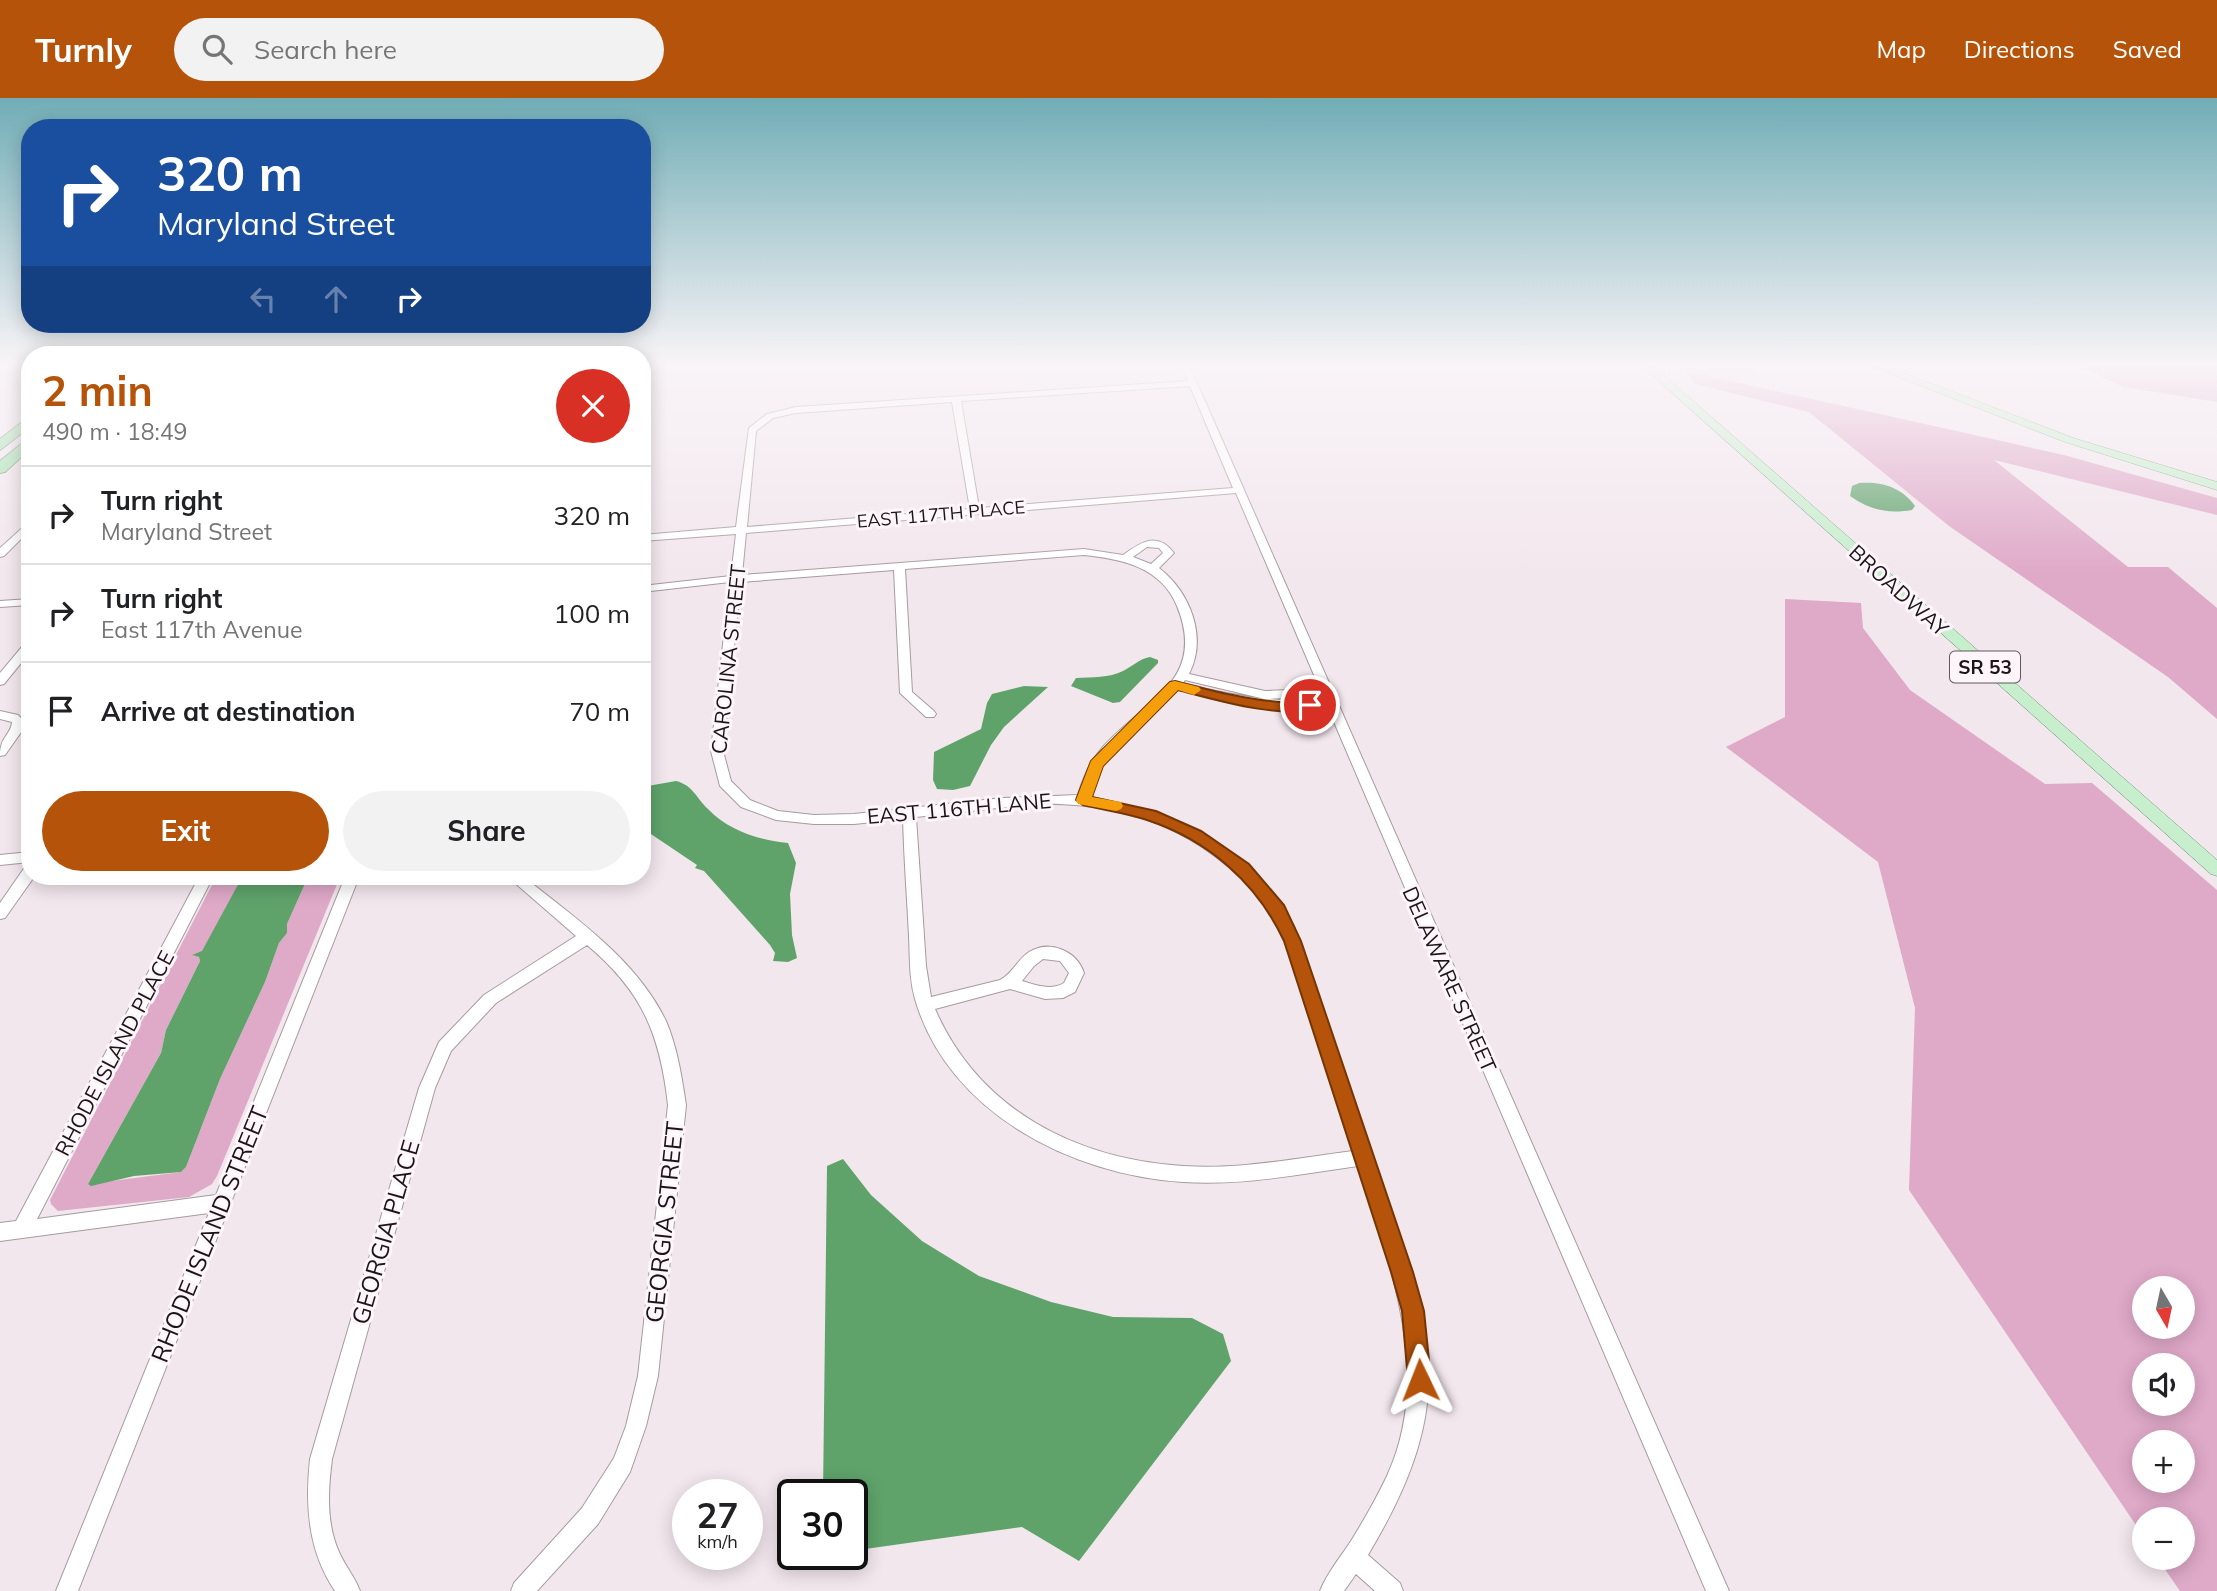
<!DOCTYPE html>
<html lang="en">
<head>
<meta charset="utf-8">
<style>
	:root { --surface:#fff; --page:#f2f2f2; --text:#202124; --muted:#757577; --line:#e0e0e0; --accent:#b45309 }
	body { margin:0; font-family:Mulish,sans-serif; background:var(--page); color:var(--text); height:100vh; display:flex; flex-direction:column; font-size:26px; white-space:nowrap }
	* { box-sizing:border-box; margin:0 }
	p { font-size:23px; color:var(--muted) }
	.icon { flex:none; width:38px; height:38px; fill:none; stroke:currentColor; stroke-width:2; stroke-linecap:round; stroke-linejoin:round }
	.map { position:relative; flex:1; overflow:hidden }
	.sheet { position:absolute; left:21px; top:248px; width:630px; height:539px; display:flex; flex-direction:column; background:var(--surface); border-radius:28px; box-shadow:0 4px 18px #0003 }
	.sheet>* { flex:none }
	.banner { position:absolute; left:21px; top:21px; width:630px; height:214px; border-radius:28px; box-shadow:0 4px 18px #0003; background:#1a4fa0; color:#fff; overflow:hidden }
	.needle { width:46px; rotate:171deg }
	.buttons { position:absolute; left:2132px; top:1178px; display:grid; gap:14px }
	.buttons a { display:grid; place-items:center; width:63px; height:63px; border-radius:50%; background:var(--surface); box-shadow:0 4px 18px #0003; font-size:35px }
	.speed { position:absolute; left:672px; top:1381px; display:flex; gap:14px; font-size:35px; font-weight:700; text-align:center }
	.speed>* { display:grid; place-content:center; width:91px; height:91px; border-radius:50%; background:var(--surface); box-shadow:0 4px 18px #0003; line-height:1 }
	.speed small { font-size:18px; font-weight:400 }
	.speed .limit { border:4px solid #111; border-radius:10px; background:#fff; color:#111 }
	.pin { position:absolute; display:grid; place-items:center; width:60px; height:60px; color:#fff; margin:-30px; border:4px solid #fff; border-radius:50%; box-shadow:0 2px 7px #0007 }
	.me { position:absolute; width:77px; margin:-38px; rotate:358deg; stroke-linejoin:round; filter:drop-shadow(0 0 5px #0008) }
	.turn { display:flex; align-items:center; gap:24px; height:147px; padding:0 21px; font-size:32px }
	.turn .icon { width:91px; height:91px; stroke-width:2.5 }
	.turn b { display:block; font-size:49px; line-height:60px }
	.lanes { display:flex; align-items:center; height:66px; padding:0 21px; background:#0003; justify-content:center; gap:35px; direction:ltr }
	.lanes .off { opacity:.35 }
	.round { display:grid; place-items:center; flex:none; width:74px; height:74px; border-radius:37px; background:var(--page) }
	.headline { display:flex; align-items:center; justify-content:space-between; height:119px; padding:0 21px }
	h1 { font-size:42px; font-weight:700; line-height:52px; color:var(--accent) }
	.primary-button { display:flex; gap:14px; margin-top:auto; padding:14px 21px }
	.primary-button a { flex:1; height:80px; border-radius:42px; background:var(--accent); color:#fff; font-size:28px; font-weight:700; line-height:80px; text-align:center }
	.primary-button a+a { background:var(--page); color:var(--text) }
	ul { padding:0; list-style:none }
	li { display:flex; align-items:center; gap:21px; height:98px; padding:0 21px; border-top:2px solid var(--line) }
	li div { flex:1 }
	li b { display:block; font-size:26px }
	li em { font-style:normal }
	header { display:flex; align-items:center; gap:42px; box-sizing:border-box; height:98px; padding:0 35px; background:var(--accent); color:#fff }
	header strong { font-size:33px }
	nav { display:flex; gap:38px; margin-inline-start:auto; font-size:24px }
	.search { width:490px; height:63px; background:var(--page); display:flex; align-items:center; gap:18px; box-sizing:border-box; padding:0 24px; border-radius:38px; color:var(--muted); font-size:26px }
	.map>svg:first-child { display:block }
</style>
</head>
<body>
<header>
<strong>Turnly</strong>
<div class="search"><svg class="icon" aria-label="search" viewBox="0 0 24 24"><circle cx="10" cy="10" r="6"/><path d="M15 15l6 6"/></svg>Search here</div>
<nav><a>Map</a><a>Directions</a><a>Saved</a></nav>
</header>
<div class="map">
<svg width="2217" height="1493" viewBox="0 0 2217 1493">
	<rect width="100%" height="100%" fill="#f2e7ed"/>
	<path fill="#eddae4" d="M1679,267H1762L1735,285L1686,273Z"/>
	<path fill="#dfa9c8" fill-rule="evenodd" d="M2078,267H2217V304L2123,289Z
		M1686,273L2064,357L2217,400V417L1994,362L2128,469H2168L2217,510V621L2168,579L1949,428L1809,314L1695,286Z
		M1785,501L1861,505L1863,530L1910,592L2045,686L2092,685L2217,792V1493H2180L2157,1460H2182V1421H2144V1439L1909,1092L1915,910L1878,764L1726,649L1785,619ZM2182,1190V1228H2144V1190ZM2182,1267V1306H2144V1267ZM2182,1344V1382H2144V1344Z
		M216,779H242L202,854L193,857L199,859L200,863L166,932L161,955L88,1086L181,1074L186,1069L220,981L265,884L279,845L287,835V826L308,779H340L217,1078L212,1086L189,1099L58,1113L51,1106L50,1102Z"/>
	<path fill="#5fa36b" d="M1859,385C1881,383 1902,389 1915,408L1912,412C1888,416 1870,412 1850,398L1852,388Z
		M1150,559L1158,562V565L1120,604L1113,605L1071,588L1076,580C1092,579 1109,580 1123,573C1133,568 1139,561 1150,559Z
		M1024,588L1048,589L1004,629L991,647L970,688L953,692L937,691L933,682L934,654L981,631L987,605L992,596Z
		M676,683C693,687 696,700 708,711C729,733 759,742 788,745L796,765L790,796L792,837L797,860L788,864L773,863L775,855L770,847L704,773L695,770L697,767L642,730V689Z
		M242,779H308L287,826V835L279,845L265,884L220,981L186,1069L181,1074L134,1078L91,1088L88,1086L161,955L166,932L200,863L199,859L192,857L202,853Z
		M843,1061L871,1097L922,1143L979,1178L1051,1204L1113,1219L1192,1220L1223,1236L1231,1263L1079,1463L1022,1429L858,1452L852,1451V1396H823L827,1068Z"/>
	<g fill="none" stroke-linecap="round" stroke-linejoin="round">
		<defs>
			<path id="minor" d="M1181,267H1189L1197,285L1729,1493H1706L1328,610C1276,612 1228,605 1178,591L1112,655L1100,671L1091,699C1175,715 1250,751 1294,828L1412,1174C1419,1204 1426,1233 1428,1264C1433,1334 1403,1398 1368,1457L1400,1485L1403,1493H1375L1356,1476L1344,1493H1320C1327,1475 1340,1460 1351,1443C1364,1422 1376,1401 1387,1378C1434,1276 1390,1167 1358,1068C1301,1076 1242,1088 1183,1084C1072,1077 948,1015 915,901C909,880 910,859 909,838C907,799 904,760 903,721L854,726H814L776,722L741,709L720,688L711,653L730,484L642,494V488L731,478L736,436L642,443V437L736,429L749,330L767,316L796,309L1188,283ZM1190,288L1233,390L979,410L961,303ZM952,304L970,411L747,429L756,333L773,320L796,315ZM1236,395L1320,591L1265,593L1189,576C1208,539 1190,494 1159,470L1174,455C1157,433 1141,444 1123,457L1084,451L742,477L746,435ZM1147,449L1159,450L1163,455L1151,466L1133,459ZM1084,457C1122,461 1161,469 1177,508C1208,584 1143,603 1102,650C1090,664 1083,679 1078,697L1003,700L854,716L814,717L778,713L750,702L731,683L723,653L741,484L894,472L900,595L926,619H934L936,616L934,613L912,594L905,471ZM1185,582L1265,601L1323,598L1325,602C1276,605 1230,598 1183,585ZM1035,706C1138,703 1223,741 1280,829L1353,1053C1297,1060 1240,1072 1183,1068C1076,1061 979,1012 935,911L1010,891L1045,901L1063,900L1075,894L1084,875C1077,853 1050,841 1029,854C1017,862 1013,875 1000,882L931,899L926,868L916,719ZM1043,861L1060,863L1069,875L1064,885C1051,893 1036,887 1022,883L1034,868Z
				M30,423V432L4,458L0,459V450Z
				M30,501V507L0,509V503Z
				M30,543V554L4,586L0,587V575L26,544Z
				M0,613L18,617L24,623V630L5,657L0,658C0,638 11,637 12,624L0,621Z
				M30,754V764L0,767V757Z
				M30,768V779H34L5,820L0,821V805L25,769Z
				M199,779H213L37,1121L216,1097L345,779H359L78,1493H56L209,1115L0,1143V1125L16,1123Z
				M508,779H524C576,821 636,861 666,923C677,948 682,980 686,1007L658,1278L646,1328L630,1374L598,1426L537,1493H511L514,1485L582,1410L614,1360L626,1328L638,1278L668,1007C660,936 642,893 587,847L496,905L451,953L435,990L332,1361C328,1392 326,1425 339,1454C345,1468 355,1479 360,1493H335C308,1453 305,1408 310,1361L419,990L439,944L484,897L576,838Z"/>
			<path id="major" d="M1641,267H1652L2217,762V778L2211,776Z
				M1868,267H1883L2073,340L2217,384V392L2065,344Z"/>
			<path id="highway" d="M30,318V329L0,352V341Z
				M30,339V351L5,374L0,375V363Z"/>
		</defs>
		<use href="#minor" stroke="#a69ba0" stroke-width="2"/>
		<use href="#major" stroke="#729b78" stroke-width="1"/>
		<use href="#highway" stroke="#729b78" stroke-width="2"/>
		<use href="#minor" fill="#fff" fill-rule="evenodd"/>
		<use href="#major" fill="#c7eecd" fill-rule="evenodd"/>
		<use href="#highway" fill="#a2e2ac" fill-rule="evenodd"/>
	</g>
	<linearGradient id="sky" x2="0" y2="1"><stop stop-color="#71adb6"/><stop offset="0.56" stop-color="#f9f4f7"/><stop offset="1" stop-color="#f9f4f7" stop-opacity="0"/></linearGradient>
	<rect width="2217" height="476" fill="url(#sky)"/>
	<path fill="#b45309" stroke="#753606" stroke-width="2" d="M1175,583C1210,592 1243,601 1279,604C1291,605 1308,599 1317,607C1296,626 1205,599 1178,592L1103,668L1092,699L1156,713L1201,733L1249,766L1284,807L1301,843L1413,1174L1424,1213L1431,1282L1428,1290L1420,1294L1411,1290L1408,1282L1402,1213L1391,1174L1284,843C1257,785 1208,742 1147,722C1126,715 1104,712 1083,707L1076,702L1091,663L1170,584Z"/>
	<path fill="#f59e0b" d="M1175,583L1199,589L1201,592L1194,597L1178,592L1103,668L1092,699L1121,704L1123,708L1121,711L1116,713L1078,706L1076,702L1091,663L1170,584Z"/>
	<g text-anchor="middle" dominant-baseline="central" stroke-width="6" stroke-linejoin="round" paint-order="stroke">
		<g font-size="18" fill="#1a1618" stroke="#fef5fa">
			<text transform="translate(941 416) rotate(-5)">EAST 117TH PLACE</text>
		</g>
		<rect fill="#fef5fa" stroke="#5e595c" stroke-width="2" x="1950" y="553.5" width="70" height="31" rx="5"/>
		<g font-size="19" font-weight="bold" fill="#1a1618">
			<text x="1985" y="569">SR 53</text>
		</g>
		<g font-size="21" fill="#1a1618" stroke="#fef5fa">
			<text transform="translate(1899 492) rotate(42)">BROADWAY</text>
			<text transform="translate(728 561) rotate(-84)">CAROLINA STREET</text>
			<text transform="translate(959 710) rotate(-5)">EAST 116TH LANE</text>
			<text transform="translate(1450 881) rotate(66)">DELAWARE STREET</text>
			<text transform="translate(114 955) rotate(-62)">RHODE ISLAND PLACE</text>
		</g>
		<g font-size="24" fill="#1a1618" stroke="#fef5fa">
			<text transform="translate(664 1124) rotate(-84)">GEORGIA STREET</text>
			<text transform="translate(385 1134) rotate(-74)">GEORGIA PLACE</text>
			<text transform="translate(209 1136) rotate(-68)">RHODE ISLAND STREET</text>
		</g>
	</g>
</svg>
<div class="buttons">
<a><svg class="needle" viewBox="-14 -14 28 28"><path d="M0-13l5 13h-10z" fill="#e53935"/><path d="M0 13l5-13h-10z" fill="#757577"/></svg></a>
<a><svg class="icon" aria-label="sound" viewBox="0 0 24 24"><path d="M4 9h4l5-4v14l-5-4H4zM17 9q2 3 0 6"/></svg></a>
<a>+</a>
<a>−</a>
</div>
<div class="speed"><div>27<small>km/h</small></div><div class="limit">30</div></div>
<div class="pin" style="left:1310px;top:607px;background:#d93025"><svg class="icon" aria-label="arrive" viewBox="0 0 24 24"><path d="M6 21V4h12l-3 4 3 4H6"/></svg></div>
<svg class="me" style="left:1420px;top:1282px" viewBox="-20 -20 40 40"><path d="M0-17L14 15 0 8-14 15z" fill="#b45309" stroke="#fff" stroke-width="4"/></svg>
<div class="banner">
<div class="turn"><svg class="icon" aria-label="right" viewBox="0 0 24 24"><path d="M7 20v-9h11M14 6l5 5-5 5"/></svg><div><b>320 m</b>Maryland Street</div></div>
<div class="lanes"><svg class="icon off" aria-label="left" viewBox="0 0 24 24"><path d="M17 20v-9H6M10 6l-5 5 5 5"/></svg><svg class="icon off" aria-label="ahead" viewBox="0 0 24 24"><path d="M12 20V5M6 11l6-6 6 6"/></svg><svg class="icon" aria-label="right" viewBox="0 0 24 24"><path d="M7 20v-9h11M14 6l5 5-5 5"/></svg></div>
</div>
<section class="sheet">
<div class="headline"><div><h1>2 min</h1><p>490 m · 18:49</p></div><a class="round" style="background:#d93025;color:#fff"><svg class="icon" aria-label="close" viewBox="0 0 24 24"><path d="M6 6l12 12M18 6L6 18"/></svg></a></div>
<ul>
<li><svg class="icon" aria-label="right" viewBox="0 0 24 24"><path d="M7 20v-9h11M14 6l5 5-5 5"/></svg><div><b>Turn right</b><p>Maryland Street</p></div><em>320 m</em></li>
<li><svg class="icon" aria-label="right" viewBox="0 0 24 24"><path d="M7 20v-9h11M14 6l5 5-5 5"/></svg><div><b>Turn right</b><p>East 117th Avenue</p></div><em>100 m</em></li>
<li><svg class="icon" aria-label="arrive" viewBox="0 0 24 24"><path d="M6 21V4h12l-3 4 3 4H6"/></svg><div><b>Arrive at destination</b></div><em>70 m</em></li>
</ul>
<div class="primary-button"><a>Exit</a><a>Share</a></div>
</section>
</div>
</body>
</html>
